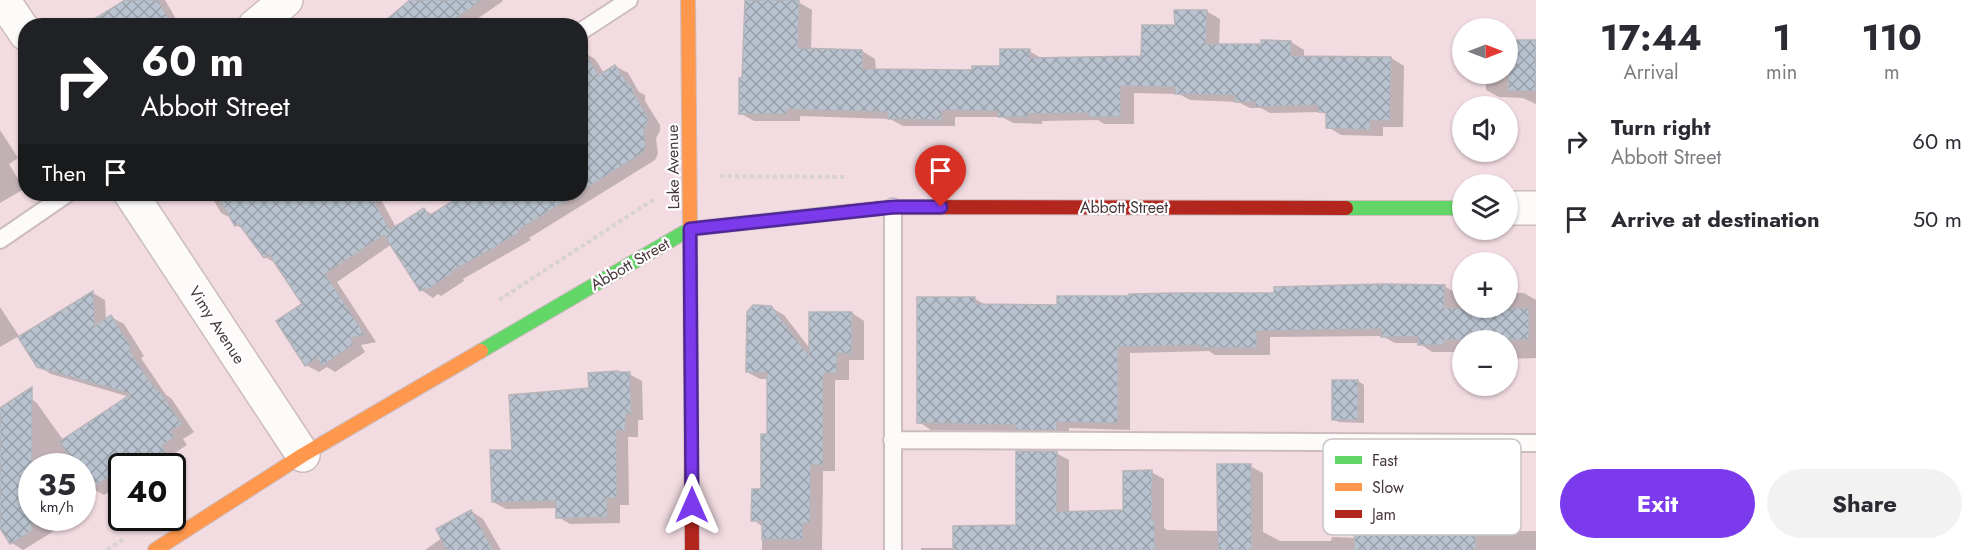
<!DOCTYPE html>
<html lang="en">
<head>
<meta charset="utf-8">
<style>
	:root { --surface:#fff; --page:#f2f2f3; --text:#2b2b33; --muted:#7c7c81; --accent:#7c3aed }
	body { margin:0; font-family:Jost,sans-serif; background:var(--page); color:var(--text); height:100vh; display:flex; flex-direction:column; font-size:22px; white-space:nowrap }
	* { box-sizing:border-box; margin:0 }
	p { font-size:20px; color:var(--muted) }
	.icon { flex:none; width:33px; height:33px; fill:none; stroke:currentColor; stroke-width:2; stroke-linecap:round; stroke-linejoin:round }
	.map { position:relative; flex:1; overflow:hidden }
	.details { display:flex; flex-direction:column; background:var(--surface); width:450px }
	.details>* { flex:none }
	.top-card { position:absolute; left:18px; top:18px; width:570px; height:183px; border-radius:24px; box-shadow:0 2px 4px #0004; background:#202124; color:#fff; overflow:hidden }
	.needle { width:39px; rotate:90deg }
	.tools { position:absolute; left:1452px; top:18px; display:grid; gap:12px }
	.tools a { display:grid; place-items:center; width:66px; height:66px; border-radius:50%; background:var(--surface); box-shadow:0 2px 4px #0004; font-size:30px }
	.speed { position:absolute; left:18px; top:453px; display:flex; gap:12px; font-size:30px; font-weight:700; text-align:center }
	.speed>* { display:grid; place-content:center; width:78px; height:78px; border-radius:50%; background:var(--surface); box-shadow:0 2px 4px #0004; line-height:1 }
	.speed small { font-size:15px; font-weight:400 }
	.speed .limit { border:3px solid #111; border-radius:9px; background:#fff; color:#111 }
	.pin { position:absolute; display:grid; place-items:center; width:51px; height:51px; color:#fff; margin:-62px -26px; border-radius:50% 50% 50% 0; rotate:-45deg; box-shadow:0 0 6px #0007 }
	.pin .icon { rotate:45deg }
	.me { position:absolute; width:66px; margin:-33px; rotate:0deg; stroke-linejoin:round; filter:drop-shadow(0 0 4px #0008) }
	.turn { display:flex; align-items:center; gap:21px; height:126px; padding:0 24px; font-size:27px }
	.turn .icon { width:78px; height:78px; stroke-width:2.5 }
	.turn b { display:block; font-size:42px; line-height:51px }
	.then { display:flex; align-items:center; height:57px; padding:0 24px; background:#0003; gap:12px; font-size:22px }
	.eta { display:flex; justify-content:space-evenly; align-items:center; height:102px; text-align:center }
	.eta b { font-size:36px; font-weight:700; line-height:42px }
	.button { display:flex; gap:12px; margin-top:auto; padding:12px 24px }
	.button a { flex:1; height:69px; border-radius:36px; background:var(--accent); color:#fff; font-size:24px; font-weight:700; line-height:69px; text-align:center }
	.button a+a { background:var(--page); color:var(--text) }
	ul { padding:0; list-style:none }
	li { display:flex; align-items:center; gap:18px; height:78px; padding:0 24px }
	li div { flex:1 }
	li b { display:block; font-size:22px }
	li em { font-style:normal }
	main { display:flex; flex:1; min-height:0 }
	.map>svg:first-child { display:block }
</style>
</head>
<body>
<main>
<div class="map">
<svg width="1536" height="550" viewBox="0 0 1536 550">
	<defs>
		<pattern id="building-cross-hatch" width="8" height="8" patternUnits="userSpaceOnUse" patternTransform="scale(1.5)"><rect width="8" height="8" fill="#b8c3cf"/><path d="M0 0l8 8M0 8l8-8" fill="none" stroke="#989fa9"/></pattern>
	</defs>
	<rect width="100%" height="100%" fill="#f2dce1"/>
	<path fill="#0003" d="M128,0H165L180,26H108Z
		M413,0H502L503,1L467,26H382Z
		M746,0H793L798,2L812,10L811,50L862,51L875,59L876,70L974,72L1001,67L1029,51L1043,59L1143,58L1177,27L1206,11L1220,19L1219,46H1262L1291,42L1304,50V57L1391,58L1404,66L1403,127H1383V136L1341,135L1328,127V116L1322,112L1270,113L1261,108H1250L1238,102L1190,100L1179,94L1134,93V124H1104L1098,120L1042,121V124L1013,123L1002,117H955V126H903L890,119L800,116V121H754L740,113Z
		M1508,42H1536V104L1523,98L1499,97L1486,90V74H1508Z
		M583,52L595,59L604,73L615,66L628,73L639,92L645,95V101L660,125V131L656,138L658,154L655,160L529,238L531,240L463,279L464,281L441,296L438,294L433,298L421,290L392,244L337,282L376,342L361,345L365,352L335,372L327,367L319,372L306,365L304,305L277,264L265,257L246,231L236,225L233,219L221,213L210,194H373L380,198L396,227L424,210L434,215L473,194H580Z
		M0,130L18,158L9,164L24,189L0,203Z
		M1444,286L1456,293H1462V308H1508V293H1524L1536,300V358L1508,359V340H1462V352H1432L1419,343H1395L1382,336L1270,337V355H1215L1209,351L1130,353V430L1069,428V437L1030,436L1021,431L931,430L919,422V298L975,299L988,306L1059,307Z
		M93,293L105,300L106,320L111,317L124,324L144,356L141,358L166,395L171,398L194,432L183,439L187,445L173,454L181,465L172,471V466H122V484L104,495L91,488L82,466H32V518H52L59,528L23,550L12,543L0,525V410L23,394L36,402L64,441L130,397L51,374L38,366L20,338Z
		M0,307L19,336L0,347Z
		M770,307L784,315L811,350L852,313L864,321V360H849V380H835V471H823L822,550H762V526L753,520L763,490L769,436V379H760L747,372Z
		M629,374L642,381L643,420H638V437H628L629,505H620V523L570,524L558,517V508L506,509L493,502L514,451L590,390Z
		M1334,381H1358L1364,385V423L1339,422L1333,419Z
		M1056,453L1069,460V513L1125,512L1151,472L1164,479V528L1167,530L1220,531L1250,466L1263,473V532L1280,541H1331L1332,537L1356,538L1416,510L1451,508V502H1476L1488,509V531H1536V550H921V548H954L1017,526Z
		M471,511L483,519L501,550H425L442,538Z"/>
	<path fill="url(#building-cross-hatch)" stroke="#b8b5ba" stroke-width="1.5" d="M125,0H158L173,26H83Z
		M410,0H482L445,26H379Z
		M745,0H799L798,48L862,50L863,69L972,70V66H1000V49H1030V58L1141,56L1142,25H1175L1174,10H1207L1206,44H1261V40L1291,41V56L1391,57L1390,121L1370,120V130L1326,128V112H1318V105L1255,107V102H1235V95L1175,94V87L1120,86L1121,117H1089V113L1029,114V117H998V111L942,110V120L888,119V112L787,109V114H739V78H742Z
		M1508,40H1536V91H1508Z
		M580,47L599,75L615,65L628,84L633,87V92L648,117V123L644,130L646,146L643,153L580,192Z
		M216,194H370L390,230L424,208L429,216L464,194H577L518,230L519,233L451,272L452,273L427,290L425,288L420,291L384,235L325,274L365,335L350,338L354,344L322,366L317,358L305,366L276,321L302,304L269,254L264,258L239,224L235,226Z
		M1382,284L1445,285L1444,308H1529V340H1444V345H1418V337H1381V329L1257,331V348H1201V345L1118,347V423L1057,422V430H1016V425L917,423V297H975V304L1057,305V296H1129V294L1176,293H1274V287Z
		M93,291L95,326L111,315L132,348L129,350L156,390L158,389L182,424L171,431L175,437L162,446L169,457L157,466H122V469L90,489L82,477V466H76L59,442L131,394L37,367L18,337Z
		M753,305L771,306L809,356V312H852V354L837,353V373H823V465H811L810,523H803V540L762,539V521H751L752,489H761V434H767V373L746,372L747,312Z
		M618,371V372H630L631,414H626L625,431L616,430L617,498H607V517L556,518V501L492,502L490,450H512L509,395L589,388L588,373Z
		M1332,380H1358V420H1332Z
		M32,387V531L10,544L0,528V408Z
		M1016,451H1057V512L1123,510V471L1152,470V521H1155V550H953V526L1016,525Z
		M1217,464H1251L1252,550H1218Z
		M1449,500H1476V550H1354L1356,506L1415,508V506H1449Z
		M471,510L493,550H447L436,529Z"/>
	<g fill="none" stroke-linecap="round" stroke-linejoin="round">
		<defs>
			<path id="lane" d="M580,32L629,0
				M0,240L67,194
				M892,440L1536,443
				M893,550V207"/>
			<path id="street" d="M3,0L26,34
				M255,26L286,0
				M131,194L303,455
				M1508,208H1536"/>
			<path id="fast" d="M1346,208H1462
				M481,351L690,229L845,212"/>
			<path id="slow" d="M688,0L690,229
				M155,550L303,455L481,351"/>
			<path id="jam" d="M845,212L893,207L1346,208
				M690,229L692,550"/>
		</defs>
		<use href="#lane" stroke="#ccbcbf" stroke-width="20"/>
		<use href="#street" stroke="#ccbcbf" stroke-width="36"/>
		<use href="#fast" stroke="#ccbcbf" stroke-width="16"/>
		<use href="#slow" stroke="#ccbcbf" stroke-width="16"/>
		<use href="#jam" stroke="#ccbcbf" stroke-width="16"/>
		<path stroke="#d8d2d3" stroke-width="4" stroke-dasharray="4.5 3" stroke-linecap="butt" d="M720,176L848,177
			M1476,179H1493
			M499,300L656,198
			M107,550L124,539"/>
		<use href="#lane" stroke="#fdfafa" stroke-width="16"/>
		<use href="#street" stroke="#fdfafa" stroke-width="33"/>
		<use href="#fast" stroke="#63d668" stroke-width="14"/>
		<use href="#slow" stroke="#ff974d" stroke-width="14"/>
		<use href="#jam" stroke="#b3261e" stroke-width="14"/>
	</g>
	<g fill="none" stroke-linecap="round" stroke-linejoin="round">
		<defs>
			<path id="route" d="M692,505L690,229L894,207H941"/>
		</defs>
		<use href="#route" stroke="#51269a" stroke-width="15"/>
		<use href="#route" stroke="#7c3aed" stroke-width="10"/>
	</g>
	<g text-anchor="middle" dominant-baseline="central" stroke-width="4.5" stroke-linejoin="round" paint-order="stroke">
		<g font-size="16" fill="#48383b" stroke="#fff">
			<text transform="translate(673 167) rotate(-91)">Lake Avenue</text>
			<text x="1124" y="207">Abbott Street</text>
			<text transform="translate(630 264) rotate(-30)">Abbott Street</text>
			<text transform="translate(217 325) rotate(57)">Vimy Avenue</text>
		</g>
	</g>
	<rect x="1323" y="439" width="198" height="96" rx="9" fill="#fff" stroke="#c8c3c4" stroke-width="1.5"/>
	<rect x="1335" y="456" width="27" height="8" fill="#63d668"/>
	<rect x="1335" y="483" width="27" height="8" fill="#ff974d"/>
	<rect x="1335" y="510" width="27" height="8" fill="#b3261e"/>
	<g font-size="16" fill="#48383b">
		<text x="1372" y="466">Fast</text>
		<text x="1372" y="493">Slow</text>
		<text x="1372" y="520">Jam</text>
	</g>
</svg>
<div class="tools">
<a><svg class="needle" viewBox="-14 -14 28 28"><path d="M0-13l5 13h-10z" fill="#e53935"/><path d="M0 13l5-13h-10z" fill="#7c7c81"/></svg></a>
<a><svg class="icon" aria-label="sound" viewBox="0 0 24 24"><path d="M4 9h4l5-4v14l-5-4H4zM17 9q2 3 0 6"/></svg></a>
<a><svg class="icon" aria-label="layers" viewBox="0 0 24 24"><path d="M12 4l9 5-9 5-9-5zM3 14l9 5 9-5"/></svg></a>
<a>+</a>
<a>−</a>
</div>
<div class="speed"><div>35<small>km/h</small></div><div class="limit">40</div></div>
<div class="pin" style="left:941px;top:207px;background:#d93025"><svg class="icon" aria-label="arrive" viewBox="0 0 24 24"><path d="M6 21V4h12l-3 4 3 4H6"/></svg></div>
<svg class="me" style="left:692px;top:505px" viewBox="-20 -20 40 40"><path d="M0-17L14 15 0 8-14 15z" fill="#7c3aed" stroke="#fff" stroke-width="4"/></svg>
<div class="top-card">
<div class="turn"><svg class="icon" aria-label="right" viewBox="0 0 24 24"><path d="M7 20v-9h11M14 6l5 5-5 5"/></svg><div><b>60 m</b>Abbott Street</div></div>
<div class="then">Then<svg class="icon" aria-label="arrive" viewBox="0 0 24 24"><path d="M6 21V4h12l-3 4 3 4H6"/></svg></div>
</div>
</div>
<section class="details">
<div class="eta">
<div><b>17:44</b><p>Arrival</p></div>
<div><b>1</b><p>min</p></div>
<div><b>110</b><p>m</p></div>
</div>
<ul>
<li><svg class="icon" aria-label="right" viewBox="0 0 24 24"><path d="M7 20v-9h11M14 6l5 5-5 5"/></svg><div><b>Turn right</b><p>Abbott Street</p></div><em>60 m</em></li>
<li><svg class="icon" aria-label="arrive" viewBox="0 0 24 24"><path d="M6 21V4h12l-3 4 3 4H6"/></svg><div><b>Arrive at destination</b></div><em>50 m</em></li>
</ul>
<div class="button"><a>Exit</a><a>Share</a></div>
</section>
</main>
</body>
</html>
